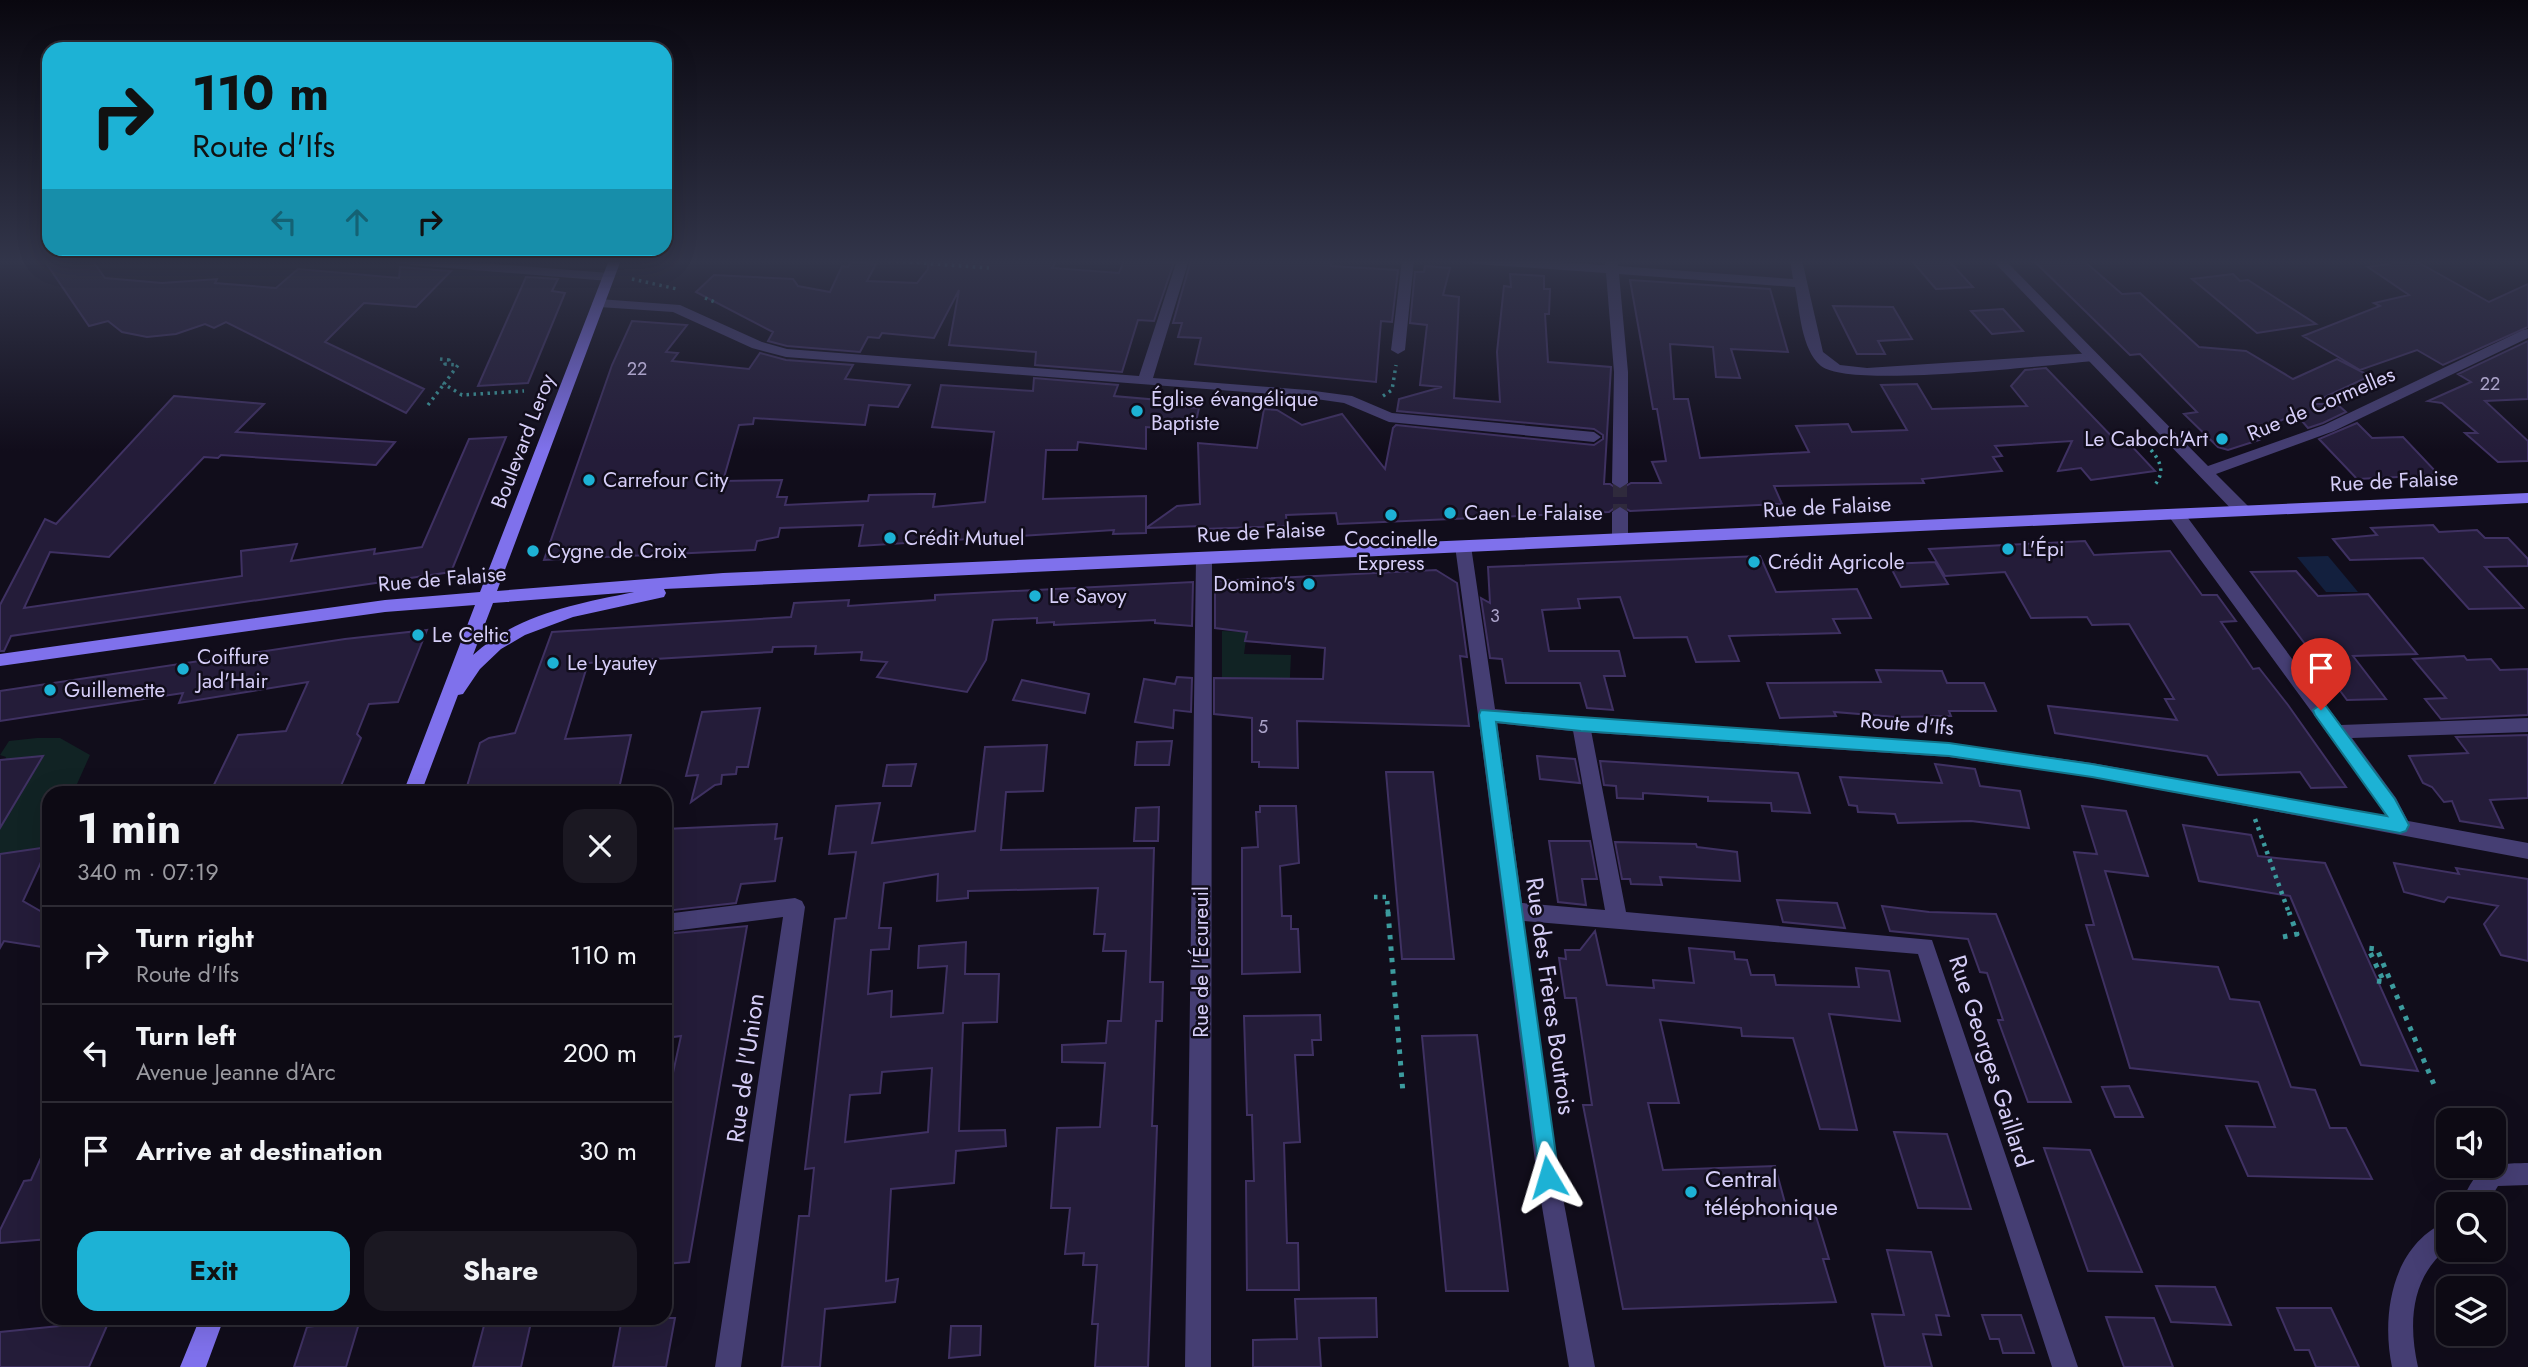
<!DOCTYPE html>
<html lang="en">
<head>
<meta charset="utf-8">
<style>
	:root { --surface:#0d0a14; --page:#1b1822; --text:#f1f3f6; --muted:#9a9aa0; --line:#2d2b34; --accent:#1db2d5 }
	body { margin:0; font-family:Jost,sans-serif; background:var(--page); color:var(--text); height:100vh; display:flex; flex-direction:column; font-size:26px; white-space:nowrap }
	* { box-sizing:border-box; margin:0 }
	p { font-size:23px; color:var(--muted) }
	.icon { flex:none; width:38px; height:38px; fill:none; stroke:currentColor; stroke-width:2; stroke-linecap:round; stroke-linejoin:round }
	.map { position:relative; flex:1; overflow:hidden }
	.details { position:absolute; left:42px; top:786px; width:630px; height:539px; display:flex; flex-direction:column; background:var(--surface); border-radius:21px; box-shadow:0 7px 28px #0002,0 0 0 2px var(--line) }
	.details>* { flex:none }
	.top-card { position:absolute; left:42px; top:42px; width:630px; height:214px; border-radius:21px; box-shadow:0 7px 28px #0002,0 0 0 2px var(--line); background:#1db2d5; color:#111; overflow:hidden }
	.fabs { position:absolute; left:2436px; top:1108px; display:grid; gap:14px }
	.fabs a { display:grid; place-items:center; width:70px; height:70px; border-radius:14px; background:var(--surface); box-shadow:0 7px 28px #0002,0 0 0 2px var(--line); font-size:35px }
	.pin { position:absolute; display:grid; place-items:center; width:60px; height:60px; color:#fff; margin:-72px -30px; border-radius:50% 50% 50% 0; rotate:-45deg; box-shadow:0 0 7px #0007 }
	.pin .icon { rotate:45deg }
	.me { position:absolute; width:77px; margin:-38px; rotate:353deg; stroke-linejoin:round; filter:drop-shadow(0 0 5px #0008) }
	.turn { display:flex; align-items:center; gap:24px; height:147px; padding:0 35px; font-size:32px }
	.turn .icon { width:91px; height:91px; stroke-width:2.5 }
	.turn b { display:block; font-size:49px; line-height:60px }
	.lanes { display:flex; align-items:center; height:66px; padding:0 35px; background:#0003; justify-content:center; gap:35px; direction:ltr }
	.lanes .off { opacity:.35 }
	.round { display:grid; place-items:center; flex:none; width:74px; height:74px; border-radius:21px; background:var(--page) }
	.overview { display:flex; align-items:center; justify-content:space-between; height:119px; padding:0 35px }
	h1 { font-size:42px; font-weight:700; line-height:52px }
	.button { display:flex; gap:14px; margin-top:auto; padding:14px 35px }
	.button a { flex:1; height:80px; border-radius:21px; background:var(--accent); color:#111; font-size:28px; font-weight:700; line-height:80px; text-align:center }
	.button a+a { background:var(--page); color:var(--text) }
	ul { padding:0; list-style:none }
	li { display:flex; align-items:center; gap:21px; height:98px; padding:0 35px; border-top:2px solid var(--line) }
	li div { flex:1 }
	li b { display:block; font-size:26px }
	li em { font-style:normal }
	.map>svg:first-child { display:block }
</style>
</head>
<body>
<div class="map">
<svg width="2528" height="1367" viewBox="0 0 2528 1367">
	<rect width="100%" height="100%" fill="#110d1b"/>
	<path fill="#112324" d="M1222,631L1247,632L1244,654L1291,655L1288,720L1241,679L1222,678Z
		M37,738H60L90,755L73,793H49L48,847L16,852L0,885V828L43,757L5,760L6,757L0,755L9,741Z"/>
	<path fill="#13203e" d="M2328,556L2358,592H2326L2297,557Z"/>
	<path fill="#241c39" stroke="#3f3162" stroke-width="2" fill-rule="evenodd" d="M44,260H92L105,278L162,283L217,279L215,283L276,288L298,269L399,278L400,267L451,271L416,307L364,303L325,342L424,389L406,413L226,322L214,328L205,324L176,334L147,337L122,332L108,321L89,326Z
		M928,260H1057L1052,268L1119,273L1124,260L1174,262L1154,321L1138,320L1122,372L1035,365L1036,352L949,345L959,290L934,338L882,333L879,338L868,337L860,352L787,346L768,341L773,332L696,292L714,275L793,279L798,286L830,292L842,266L848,267L851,262L876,264L867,281L917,283L928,269Z
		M1191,260H1332L1331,266L1398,270L1392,322L1381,321L1376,382L1195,364L1201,338L1178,337L1182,323H1173Z
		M1911,260H1948L1973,287L1936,289Z
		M2033,260H2083L2122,294L2140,293L2199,347L2246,351L2293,379L2337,359L2370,376L2310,404H2337L2346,412L2323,423L2308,428L2296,414L2252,433L2259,440L2228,450L2218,447L2184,414L2197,412L2140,354L2130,355Z
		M2414,260L2489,302L2528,284V327L2443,365L2417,350L2360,370L2303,336L2380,306L2374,303L2409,295L2368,267Z
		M1425,266L1450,268L1443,295L1459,297L1454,398L1500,402L1497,352L1504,286L1511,287L1510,274L1544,276V289H1550L1549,314H1545L1548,362L1611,367L1604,484H1610L1619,490L1631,483H1661L1652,462L1666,461L1657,409H1653L1630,280L1770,289L1788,352L1731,349L1740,378L1716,377L1713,347L1670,344L1674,399H1688L1700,458L1809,452L1796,426L1848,424L1852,432L1907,430L1881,385L1917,384L1932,409L2027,406L2011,386L2025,370L2046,368L2118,443L2128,442L2155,471L2091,480L2081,468L2058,471L2072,441L1995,446L2002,456L1993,457L2002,471L1922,479L1924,483L1774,486L1782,504L1630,511L1619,505L1609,512L1338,524L1336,513L1286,515L1287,526L1202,529V526L1146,528V533L1113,534L1114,530L859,546L863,525L780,528L778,537L757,541L755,550L544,560L612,365L632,321L687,325L666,352L678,353L672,361L749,369L760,353L786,360L853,365L845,379L910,385L898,407L869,405L865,425L754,418L753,424L739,425L723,481L782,480L777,497H787L785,505L868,501L869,495L920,494H935L933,507L985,502L994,432L932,427L941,385L1033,391L1034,378L1118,385L1114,396L1159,400L1158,405L1199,408L1194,431L1146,427V449L1078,442L1077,450H1046L1043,499L1146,496V528L1177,506L1200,504L1198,443L1257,448L1264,409L1277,410L1302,425L1342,414L1385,469L1393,428L1396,425L1594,445L1603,439V435L1594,429L1397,411L1399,399L1442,387L1420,385L1427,325L1410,323L1415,272H1424Z
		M2233,274L2240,281L2248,280L2316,324L2257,333L2192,279Z
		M526,277L558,279L552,291L565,293L528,383L478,386Z
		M1833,306L1893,307L1912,339L1878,341L1885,354H1857Z
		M2003,309L2023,331L1992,334L1971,311Z
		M2528,341V399L2485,401L2528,441V461L2498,462L2465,433H2477L2442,403L2428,401L2471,382L2458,374Z
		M174,396L264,404L236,432L395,442L376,465L221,455L218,458L204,457L109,557L50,552L24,608L242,576L241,551L297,544L291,561L375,549L374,554L422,547L469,439L506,437L451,572L11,636L4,651H0V605L45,519L56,524Z
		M2357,423L2372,438L2403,437L2439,475L2357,479L2319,439Z
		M2433,525L2439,532L2477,530L2485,538H2508L2528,559V566L2485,567L2523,608L2469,609L2423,558L2350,560L2333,539L2377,535L2371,528Z
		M2085,541L2094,555L2170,551L2202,595H2217L2236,621L2221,622L2253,669L2259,668L2288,705L2346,787L2311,788L2300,772L2218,775L2207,756L2055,733L2048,706L2177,720L2165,699H2174L2129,624L2092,625L2087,617L2031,618L2005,572L1945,576L1929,549Z
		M1760,556L1776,592L1857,589L1871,618L1833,619L1840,633L1729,636L1739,661L1696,662L1687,637L1634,638L1620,597L1578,599L1580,608L1542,610L1549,651H1619L1625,676H1604L1613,710L1587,708L1580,683H1506L1502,659L1490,658L1481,598L1490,603L1488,567Z
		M1935,562L1948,584L1901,587L1889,564Z
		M1436,570L1457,583L1467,657L1460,656L1469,726L1297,721L1298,768L1259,767V762H1252V718L1214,714V678L1323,679L1325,648L1245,641L1247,632L1215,628V581Z
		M2296,571L2318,596L2368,594L2417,654L2353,656L2386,699L2347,700L2251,572Z
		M1193,582L1192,626L1155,623V620L1054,625V622L1037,623V618L993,620L986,660L967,692L877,677L887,662L861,660L862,652L815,654L816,646L773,647L772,652L588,663L565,739L631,735L618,793H465L480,743L489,738L515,733L552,632L791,617L794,603L849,600L848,606L935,600V595Z
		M427,630L398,702L369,704L357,734L361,738L338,793H210L238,735L286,731L308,682L179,703L183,693L0,721V691L345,639Z
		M2464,656L2467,660L2491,659L2500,670L2528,669V715L2441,719L2425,699L2446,698L2413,659Z
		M1876,670L1942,671L1947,683H1984L1996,711H1949L1951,716L1896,717L1834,712L1836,716L1780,718L1767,683L1881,682Z
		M1177,677L1192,678L1191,712L1174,710L1173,728L1135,722L1144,679L1175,684Z
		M1022,680L1089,694L1085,713L1013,700Z
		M760,708L748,767H737L736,774L722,775L721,784L715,785L691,802L698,775L686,776L702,712Z
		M2528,735V798L2490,800L2503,828L2460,821L2452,801L2444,802L2432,787L2423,783L2409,756L2468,753L2456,737Z
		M1172,741L1169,765H1135L1137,742Z
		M1047,745L1043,791L1006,792L1001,850L1154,848L1150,982H1163L1162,1021H1156L1152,1126H1157L1148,1367H1095L1098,1324H1092L1097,1265H1083L1084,1253L1065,1254L1070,1208H1051L1057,1128L1100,1127L1105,1063L1062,1062V1045L1106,1043L1108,1021H1121L1126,951H1103L1105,934H1094L1098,888L968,891V898L937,901L938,874L884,883L879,928H891L889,949L871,950L868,994L892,991L891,1017L943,1013L947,966L918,968L919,946L966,942L965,974H999L997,1022L963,1023L959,1131L1005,1130L1006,1146L956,1151L954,1183L891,1189L886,1281L898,1279L895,1302L825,1309L820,1367H782L799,1216H809L814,1168L805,1169L835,919L846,918L856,852L829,854L836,806L880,803L872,843L975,831L985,747ZM932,1068L928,1132L845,1142L850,1095L880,1093L882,1072Z
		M43,756L0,828V760Z
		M1537,756L1575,759L1580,783L1540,779Z
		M1600,761L1798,773L1810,813L1772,811L1771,803L1708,801V797L1643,793V799L1617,798L1616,786L1604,785Z
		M916,764L911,786H883L887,765Z
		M1935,764L1975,769L1980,786L2020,791L2029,828L1971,821L1898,823L1895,814L1858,812L1857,806L1849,805L1840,777L1942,783Z
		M1386,772H1433L1454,959H1402Z
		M1260,806H1296L1299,863L1280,866L1282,916H1291V929H1298L1300,972L1242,974V848L1258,847L1256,812H1260Z
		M2082,806L2126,811L2148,876L2105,871L2133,959L2218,967L2230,999L2259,1002L2291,1087L2315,1090L2330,1128H2346L2372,1179L2248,1176L2226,1126L2275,1127L2258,1082L2130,1068L2086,925H2094L2074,852L2097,854Z
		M1159,807L1158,841H1134L1136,808Z
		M777,824L775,839L782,838L775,881L741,884L736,903L665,911V829Z
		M2183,825L2251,835L2258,856L2325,863L2418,1071L2361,1065L2290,896L2199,881Z
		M1549,841H1590L1597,879H1582L1586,905L1558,902Z
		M1615,842L1696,844L1697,847L1737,852L1740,881L1660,877L1662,885L1631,884L1630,879H1622Z
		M48,847L23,901L49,916V948L4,941L0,948V854Z
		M2394,863L2459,874L2456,868L2528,879V961L2501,955L2484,924L2498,906L2448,897L2444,902L2404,892Z
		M1777,900L1837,903L1845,928L1783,922Z
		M1882,906L1929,912L1996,914L2071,1102H2028L1998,1020H2003L1987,973L1980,972L1968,939L1890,931Z
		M747,926L689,1262L665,1264V1110L681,1036L665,1038V934Z
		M1595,931L1607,985L1654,988L1653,980L1694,983L1689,948L1734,952L1735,959L1747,960L1751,975H1774L1776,985L1859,987L1856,968L1889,971L1900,1021L1829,1014L1857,1130L1820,1129L1793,1038L1742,1036L1741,1028L1660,1020L1679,1103H1648L1663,1170L1775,1166L1788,1214L1815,1213L1829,1259H1823L1836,1302L1623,1309L1583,1105H1592L1576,998H1565L1559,958L1566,959L1565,950H1580Z
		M1320,1015L1321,1040H1312L1313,1055H1295L1300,1142L1284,1143L1287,1243H1298L1299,1290H1247L1246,1181H1254L1252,1115H1247L1244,1016Z
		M1477,1035L1508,1291H1446L1422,1036Z
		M2129,1086L2143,1117H2115L2102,1087Z
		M1894,1132L1947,1134L1971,1209L1918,1208Z
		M49,1140V1239L0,1243V1230L24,1181L31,1180Z
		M2044,1148L2090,1150L2142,1272L2088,1271Z
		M1887,1250L1931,1252L1949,1316L1936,1315L1941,1335L1923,1334L1932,1367H1885L1872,1314L1904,1315Z
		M2156,1286L2215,1287L2231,1325L2171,1322Z
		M1376,1298L1377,1337L1319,1338L1321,1367H1253V1340L1297,1339L1295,1299Z
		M2277,1308H2331L2359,1367H2316L2309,1350H2295Z
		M1982,1315H2021L2034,1353H2003L1999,1339H1990Z
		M2106,1317L2154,1318L2173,1367H2124Z
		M486,1318H532L521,1367H473Z
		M622,1318H675L666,1367H613Z
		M360,1320L346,1367H294L307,1327Z
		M109,1321L89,1367H0V1332Z
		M951,1326H981L980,1355L949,1358Z"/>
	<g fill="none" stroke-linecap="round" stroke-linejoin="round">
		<path stroke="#2f2a3c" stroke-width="14" stroke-dasharray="14 7" stroke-linecap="butt" d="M1620,483V512"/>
		<path stroke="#3c9b9e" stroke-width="3.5" stroke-dasharray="2.5 4.5" stroke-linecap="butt" d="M882,260L989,268
			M632,279L677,289
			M705,298L717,303
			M440,359L449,360L445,364L458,365L444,384L462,395L524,391
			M1383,396L1392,390L1396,365
			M428,405L444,384
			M2151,450C2162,463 2165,474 2153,487"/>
		<path stroke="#3c9b9e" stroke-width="4.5" stroke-dasharray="3.5 5" stroke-linecap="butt" d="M2255,819L2289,913
			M1374,897H1387L1388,913"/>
		<path stroke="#3c9b9e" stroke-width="5" stroke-dasharray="4.5 7" stroke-linecap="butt" d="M1388,912L1403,1093
			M2283,937L2297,934L2289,912
			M2377,981L2384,982L2368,948L2377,949L2435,1087"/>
		<path fill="#453e73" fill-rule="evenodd" d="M1307,390L1352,396L1392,413L1594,432L1601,437L1594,442L1389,422L1344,403L1302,397V391Z"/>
		<path fill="#453e73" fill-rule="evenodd" d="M394,260H444L609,273L615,277L609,281L400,264Z
			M1177,260H1189L1153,378L1307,390L1312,391V397L786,357L752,348L673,312L599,307L592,303L599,299L680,305L762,342L787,349L1139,376Z
			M1402,260H1414L1405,350L1398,354L1391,350Z
			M1469,260H1526L1605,265V260H1617L1618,266L1793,279L1790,260H1802L1823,352L1840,365L1867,368L2093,353L2100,357L2093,361C2048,365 1850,389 1821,366C1801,349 1800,311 1795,287L1619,274L1628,372V483L1620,488L1612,483L1614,372L1606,273L1475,264Z
			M1620,507L1628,512V539L1620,544L1612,539V512Z
			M2176,509L2182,510L2341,725L2528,718V732L2352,738L2396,798L2410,825L2407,831L2400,833L2393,831L2382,808L2170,518L2168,514Z
			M1204,552L1212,558L1211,1367H1185L1196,558Z
			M1487,708L1493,710L1496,715L1522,903L1605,910L1572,725L1575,720H1587L1590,725L1626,912L1932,940L2078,1367H2052L1918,954L1524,921L1559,1177L1595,1367H1569L1537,1177L1478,715L1481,710Z
			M795,898L802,901L805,907L741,1367H715L783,917L665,932V914Z
			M2528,1163V1185L2498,1186L2487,1204H2461C2478,1163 2488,1164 2528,1163Z
			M2448,1221V1248C2411,1277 2408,1323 2418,1367H2392C2381,1315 2392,1244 2448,1221Z"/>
		<path fill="#453e73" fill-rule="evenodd" d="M1992,260H2005L2208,466L2324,425L2523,330L2528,329V338L2334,431L2216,474L2249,507L2251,511L2249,515H2237Z
			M1463,541L1471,546L1495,709L1581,718L1949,743L2092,763L2528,843V859L2092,777L1949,757L1581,732L1487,722L1481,720L1478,715L1455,546Z"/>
		<path fill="#7f71ec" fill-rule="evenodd" d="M609,260H621L497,591L723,573L2528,493V503L664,589L666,593L664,597L573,617L525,635L501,649L480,669L463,694L458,695L421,793H403L475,605L385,612L0,666V654L385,600L480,592ZM634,592C576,604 518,614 473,655L493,603Z
			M200,1318H224L206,1367H180Z"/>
	</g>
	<linearGradient id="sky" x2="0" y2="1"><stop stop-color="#09070f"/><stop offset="0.58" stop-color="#32354a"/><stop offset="1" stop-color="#32354a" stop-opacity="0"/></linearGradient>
	<rect width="2528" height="451" fill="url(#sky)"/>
	<path fill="#1db2d5" stroke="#13748a" stroke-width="2" d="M2321,704L2326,706L2395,799L2409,825L2406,831L2400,833L2092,777L1949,756L1581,731L1496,722L1559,1177L1555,1185L1548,1188L1541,1185L1479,715L1481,710L1949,743L2092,764L2387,816L2315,715L2313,710Z"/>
	<g fill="#1db2d5" stroke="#110d1b" stroke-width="2.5">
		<circle cx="1137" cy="411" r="7"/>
		<circle cx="2222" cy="439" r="7"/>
		<circle cx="589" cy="480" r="7"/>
		<circle cx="1450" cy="513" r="7"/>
		<circle cx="1391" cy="515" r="7"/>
		<circle cx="890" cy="538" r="7"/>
		<circle cx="2008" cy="549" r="7"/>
		<circle cx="533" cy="551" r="7"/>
		<circle cx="1754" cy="562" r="7"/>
		<circle cx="1309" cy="584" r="7"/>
		<circle cx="1035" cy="596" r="7"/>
		<circle cx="418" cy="635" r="7"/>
		<circle cx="553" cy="663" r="7"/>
		<circle cx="183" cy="669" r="7"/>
		<circle cx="50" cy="690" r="7"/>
		<circle cx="1691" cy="1192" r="7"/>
	</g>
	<g text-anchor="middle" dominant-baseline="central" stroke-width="5" stroke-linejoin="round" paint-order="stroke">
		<g font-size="18" fill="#aaa2c8">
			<text x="637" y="369">22</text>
			<text x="2490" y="384">22</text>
			<text x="1495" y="616">3</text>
			<text x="1263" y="727">5</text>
		</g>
		<g font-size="21" fill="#d6cef8" stroke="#110d1b" text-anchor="start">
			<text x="1151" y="399">Église évangélique<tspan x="1151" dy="24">Baptiste</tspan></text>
			<text x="2208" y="439" text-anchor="end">Le Caboch'Art</text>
			<text x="603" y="480">Carrefour City</text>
			<text x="1464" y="513">Caen Le Falaise</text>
			<text x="904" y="538">Crédit Mutuel</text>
			<text x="1391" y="539" text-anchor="middle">Coccinelle<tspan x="1391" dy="24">Express</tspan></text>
			<text x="2022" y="549">L'Épi</text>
			<text x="547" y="551">Cygne de Croix</text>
			<text x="1768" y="562">Crédit Agricole</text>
			<text x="1295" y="584" text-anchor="end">Domino's</text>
			<text x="1049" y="596">Le Savoy</text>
			<text x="432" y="635">Le Celtic</text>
			<text x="197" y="657">Coiffure<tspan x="197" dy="24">Jad'Hair</tspan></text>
			<text x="567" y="663">Le Lyautey</text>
			<text x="64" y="690">Guillemette</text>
		</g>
		<g font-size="21" fill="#d6cef8" stroke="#110d1b">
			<text transform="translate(2321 404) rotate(-23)">Rue de Cormelles</text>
			<text transform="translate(523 441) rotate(-69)">Boulevard Leroy</text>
			<text transform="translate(2394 481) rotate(-3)">Rue de Falaise</text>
			<text transform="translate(1827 507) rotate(-3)">Rue de Falaise</text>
			<text transform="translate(1261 532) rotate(-3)">Rue de Falaise</text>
			<text transform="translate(442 579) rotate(-5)">Rue de Falaise</text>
			<text transform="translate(1907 724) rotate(5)">Route d'Ifs</text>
			<text transform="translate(1201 962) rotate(-90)">Rue de l'Écureuil</text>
		</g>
		<g font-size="24" fill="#d6cef8" stroke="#110d1b">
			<text transform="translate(1551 996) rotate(82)">Rue des Frères Boutrois</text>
			<text transform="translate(1991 1061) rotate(72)">Rue Georges Gaillard</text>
			<text transform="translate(745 1068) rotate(-82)">Rue de l'Union</text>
		</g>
		<g font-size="24" fill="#d6cef8" stroke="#110d1b" text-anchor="start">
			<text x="1705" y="1178">Central<tspan x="1705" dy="28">téléphonique</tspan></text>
		</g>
	</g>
</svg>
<div class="fabs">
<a><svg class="icon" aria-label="sound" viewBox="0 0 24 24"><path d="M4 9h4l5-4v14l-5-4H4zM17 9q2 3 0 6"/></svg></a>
<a><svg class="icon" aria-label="search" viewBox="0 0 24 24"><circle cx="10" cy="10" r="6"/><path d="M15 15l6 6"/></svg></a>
<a><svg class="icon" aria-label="layers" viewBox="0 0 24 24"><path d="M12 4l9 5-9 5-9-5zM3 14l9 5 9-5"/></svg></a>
</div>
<div class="pin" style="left:2321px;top:710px;background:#d93025"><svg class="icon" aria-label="arrive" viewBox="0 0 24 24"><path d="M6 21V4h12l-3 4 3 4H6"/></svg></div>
<svg class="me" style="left:1548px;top:1177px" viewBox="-20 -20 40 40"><path d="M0-17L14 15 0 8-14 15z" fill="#1db2d5" stroke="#fff" stroke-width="4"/></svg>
<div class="top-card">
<div class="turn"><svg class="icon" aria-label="right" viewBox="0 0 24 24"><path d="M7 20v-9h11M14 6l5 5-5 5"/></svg><div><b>110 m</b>Route d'Ifs</div></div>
<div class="lanes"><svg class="icon off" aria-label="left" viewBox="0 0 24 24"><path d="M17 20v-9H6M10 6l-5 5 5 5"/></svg><svg class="icon off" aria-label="ahead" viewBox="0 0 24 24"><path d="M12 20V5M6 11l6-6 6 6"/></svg><svg class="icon" aria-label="right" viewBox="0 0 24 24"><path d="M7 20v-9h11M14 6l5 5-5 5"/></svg></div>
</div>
<section class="details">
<div class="overview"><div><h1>1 min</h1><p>340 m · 07:19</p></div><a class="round"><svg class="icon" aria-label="close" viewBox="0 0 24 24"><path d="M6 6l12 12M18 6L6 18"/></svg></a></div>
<ul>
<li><svg class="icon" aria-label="right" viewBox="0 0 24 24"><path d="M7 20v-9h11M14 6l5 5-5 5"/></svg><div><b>Turn right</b><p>Route d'Ifs</p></div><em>110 m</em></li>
<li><svg class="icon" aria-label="left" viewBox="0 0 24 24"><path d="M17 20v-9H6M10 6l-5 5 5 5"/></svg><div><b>Turn left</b><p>Avenue Jeanne d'Arc</p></div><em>200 m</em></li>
<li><svg class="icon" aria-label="arrive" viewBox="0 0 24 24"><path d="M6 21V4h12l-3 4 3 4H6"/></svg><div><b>Arrive at destination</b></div><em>30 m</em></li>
</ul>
<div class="button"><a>Exit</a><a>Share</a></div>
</section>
</div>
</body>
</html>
